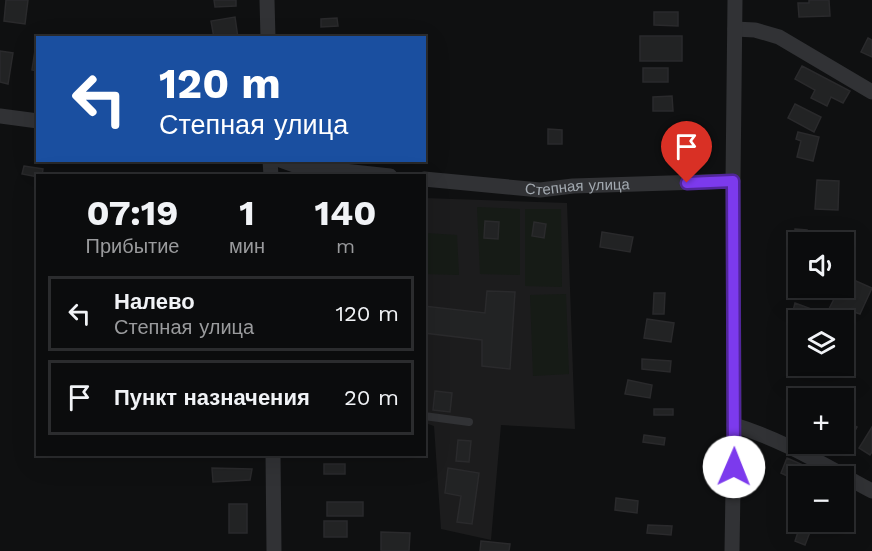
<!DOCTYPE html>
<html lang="ru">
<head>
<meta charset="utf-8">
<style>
	:root { --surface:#0b0c0d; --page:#191a1b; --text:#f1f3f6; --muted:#9a9b9d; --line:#2b2c2e }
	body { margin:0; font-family:"Work Sans",sans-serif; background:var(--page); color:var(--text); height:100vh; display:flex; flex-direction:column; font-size:22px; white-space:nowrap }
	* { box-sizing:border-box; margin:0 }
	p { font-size:20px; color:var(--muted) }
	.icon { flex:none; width:33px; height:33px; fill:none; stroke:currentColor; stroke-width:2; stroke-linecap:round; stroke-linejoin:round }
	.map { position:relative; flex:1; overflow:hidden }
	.side { position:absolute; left:36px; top:174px; width:390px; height:282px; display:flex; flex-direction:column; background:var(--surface); border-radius:0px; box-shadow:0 6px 24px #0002,0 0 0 2px var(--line) }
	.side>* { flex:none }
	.hud { position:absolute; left:36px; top:36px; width:390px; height:126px; border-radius:0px; box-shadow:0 6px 24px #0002,0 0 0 2px var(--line); background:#1a4fa0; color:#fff; overflow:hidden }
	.tools { position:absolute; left:788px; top:232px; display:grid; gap:12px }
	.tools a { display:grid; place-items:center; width:66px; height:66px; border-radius:0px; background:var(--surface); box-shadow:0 6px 24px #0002,0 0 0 2px var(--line); font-size:30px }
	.pin { position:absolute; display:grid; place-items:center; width:51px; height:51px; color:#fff; margin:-62px -26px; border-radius:50% 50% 50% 0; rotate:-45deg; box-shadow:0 0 6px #0007 }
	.pin .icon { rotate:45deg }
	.me { position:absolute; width:66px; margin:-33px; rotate:1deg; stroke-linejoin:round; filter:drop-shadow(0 0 4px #0008) }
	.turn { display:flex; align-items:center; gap:21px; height:126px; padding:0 24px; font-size:27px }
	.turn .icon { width:78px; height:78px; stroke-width:2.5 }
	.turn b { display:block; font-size:42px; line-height:51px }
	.eta { display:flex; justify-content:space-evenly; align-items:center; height:102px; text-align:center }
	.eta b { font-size:36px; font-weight:700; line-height:42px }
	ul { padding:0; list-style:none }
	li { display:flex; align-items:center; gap:18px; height:75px; margin:0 12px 9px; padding:0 12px; border:3px solid var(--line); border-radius:0px }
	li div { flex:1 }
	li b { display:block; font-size:22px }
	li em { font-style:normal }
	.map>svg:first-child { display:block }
</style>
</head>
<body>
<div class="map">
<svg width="872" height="551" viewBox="0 0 872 551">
	<rect width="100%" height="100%" fill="#0f1011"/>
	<path fill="#1c1c1d" d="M425,198L567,203L575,429L501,425L491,540L441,529L434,426L425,423Z"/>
	<path fill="#161b16" d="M477,207L520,209V275L480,274Z
		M525,209H561L562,287L525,286Z
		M425,233L457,235L459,275L425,274Z
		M566,294L569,374L533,376L530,295Z"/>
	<path fill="#222324" stroke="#2a2a2c" stroke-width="1.5" d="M6,0H28L25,24L4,21Z
		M214,0H236V6L215,7Z
		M809,0H829L830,16L799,17L798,3H809Z
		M654,12H678V26L654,25Z
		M235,17L238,38H214L211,21Z
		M337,18L338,26L321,27V19Z
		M640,36H682V61H640Z
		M37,37L43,38H38V71L32,70Z
		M868,38L872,40V57L861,52Z
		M0,51L13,53L8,84L0,82Z
		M802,66L850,91L843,103L831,97L827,106L811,98L815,90L795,79Z
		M643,68H668V82H643Z
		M672,96L673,111H653V97Z
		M795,104L821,117L814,132L788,118Z
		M548,129L562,130V144H548Z
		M798,132L819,137L813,161L797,157L801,141L796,139Z
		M24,166L43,169L42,176L38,177L22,174Z
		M817,180L839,181L838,210L815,209Z
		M485,221L499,222L498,239L484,238Z
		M534,222L546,224L544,238L532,236Z
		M795,229L807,230V238L822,239L821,243H798V268H792Z
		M602,232L633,237L630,252L600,247Z
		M847,277L872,288L860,314L854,312L851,319L829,309L835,297L838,298Z
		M487,291L515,292L510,369L482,366V340L424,333V306L485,313Z
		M654,293H665L664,314H653Z
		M795,303L814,310V321H798V329L789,326Z
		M647,319L674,323L671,342L644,338Z
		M642,359L671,361L670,372L642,369Z
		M628,380L652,385L650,398L625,394Z
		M435,391L452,393L450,412L433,410Z
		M654,409H673V415H654Z
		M848,422L857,427L847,445L843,442V431Z
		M872,427V452L870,455L859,448Z
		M644,435L665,438L664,445L643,442Z
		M458,440L471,441L469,462L456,461Z
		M787,458L805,466L800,477H798V481L781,473Z
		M324,464H345V474H324Z
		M212,468L252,469L250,480L213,482Z
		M448,468L479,473L472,524L457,522L461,496L445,493Z
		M843,490L852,495L843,511Z
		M616,498L638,501L637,513L615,510Z
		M327,502H363V516H327Z
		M229,504H247V533H229Z
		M324,521H347V537H324Z
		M648,525L672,526L671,535L647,533Z
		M799,529L810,532L805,545L795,541Z
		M381,532L410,533L409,551H381Z
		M481,541L510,544L509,551H480Z"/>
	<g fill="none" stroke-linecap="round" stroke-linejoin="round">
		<path stroke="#313235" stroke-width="8" d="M424,416L469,422"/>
		<g stroke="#313235" stroke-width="15">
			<path d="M267,0L268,38"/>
			<path d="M735,29L755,30L779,37L872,92"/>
			<path d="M0,116L38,121"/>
			<path d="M270,160L271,176"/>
			<path d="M280,160L297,166L390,176"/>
			<path id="s1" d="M424,179L540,190L573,186L733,181"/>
			<path d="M734,425C784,440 827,467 872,491"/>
			<path d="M273,454L274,551"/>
			<path d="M732,551L734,425L733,181L735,0"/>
		</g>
	</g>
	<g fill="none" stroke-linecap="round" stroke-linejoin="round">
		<defs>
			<path id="route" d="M687,183L733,181L734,467"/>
		</defs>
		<use href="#route" stroke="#51269a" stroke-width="15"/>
		<use href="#route" stroke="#7c3aed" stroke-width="10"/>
	</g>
	<g text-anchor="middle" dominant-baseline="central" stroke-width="6" stroke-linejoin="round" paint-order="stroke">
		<g font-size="15" fill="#a2a9b0" stroke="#0a0b0b">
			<text stroke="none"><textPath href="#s1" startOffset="154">Степная улица</textPath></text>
		</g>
	</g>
</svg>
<div class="tools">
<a><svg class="icon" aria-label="sound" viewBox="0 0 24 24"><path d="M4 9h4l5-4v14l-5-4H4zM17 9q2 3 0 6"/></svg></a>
<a><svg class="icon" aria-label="layers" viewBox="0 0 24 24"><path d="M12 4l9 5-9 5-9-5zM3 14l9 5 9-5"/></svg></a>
<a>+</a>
<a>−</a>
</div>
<div class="pin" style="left:687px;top:183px;background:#d93025"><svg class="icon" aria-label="arrive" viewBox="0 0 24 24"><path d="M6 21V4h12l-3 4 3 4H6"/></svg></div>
<svg class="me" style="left:734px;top:467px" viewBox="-20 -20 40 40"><circle r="19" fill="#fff"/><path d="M0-13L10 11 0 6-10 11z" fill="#7c3aed"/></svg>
<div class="hud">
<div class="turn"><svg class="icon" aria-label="left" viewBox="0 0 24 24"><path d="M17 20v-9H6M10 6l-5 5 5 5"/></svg><div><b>120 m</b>Степная улица</div></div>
</div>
<section class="side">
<div class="eta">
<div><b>07:19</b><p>Прибытие</p></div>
<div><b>1</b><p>мин</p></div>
<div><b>140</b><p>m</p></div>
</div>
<ul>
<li><svg class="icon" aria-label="left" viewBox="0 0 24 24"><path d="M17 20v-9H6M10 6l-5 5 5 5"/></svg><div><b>Налево</b><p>Степная улица</p></div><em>120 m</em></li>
<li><svg class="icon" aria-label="arrive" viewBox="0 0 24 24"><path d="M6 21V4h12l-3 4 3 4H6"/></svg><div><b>Пункт назначения</b></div><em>20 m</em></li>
</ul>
</section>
</div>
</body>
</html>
